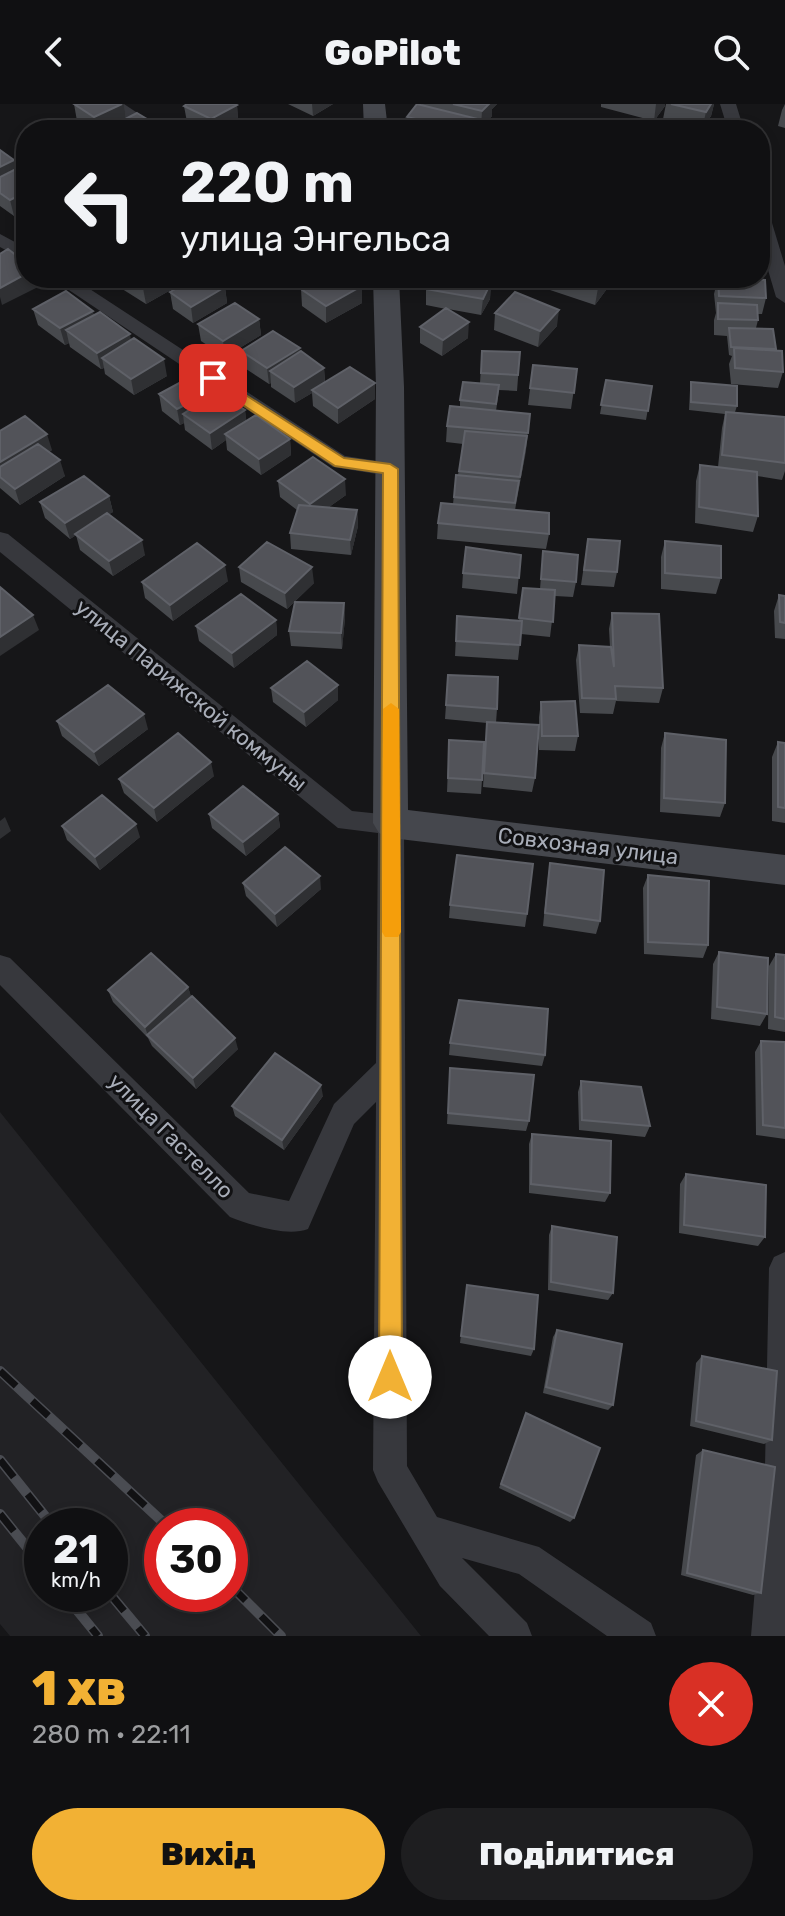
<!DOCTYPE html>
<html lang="uk">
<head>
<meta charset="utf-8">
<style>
	:root { --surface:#101012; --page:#1e1e20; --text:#f1f3f6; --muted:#9c9d9f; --line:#303032; --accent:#f2b134 }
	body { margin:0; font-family:Rubik,sans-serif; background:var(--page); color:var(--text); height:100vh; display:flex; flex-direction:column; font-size:30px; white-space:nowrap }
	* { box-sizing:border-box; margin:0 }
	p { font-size:26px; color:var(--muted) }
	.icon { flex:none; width:44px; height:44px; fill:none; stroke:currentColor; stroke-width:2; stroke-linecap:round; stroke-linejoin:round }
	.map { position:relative; height:1532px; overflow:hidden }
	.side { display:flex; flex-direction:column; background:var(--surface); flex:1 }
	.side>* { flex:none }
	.top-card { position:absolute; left:16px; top:16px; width:754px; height:168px; border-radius:32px; box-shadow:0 4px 12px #0003,0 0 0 2px var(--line); background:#101012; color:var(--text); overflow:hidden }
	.speed { position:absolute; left:24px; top:1404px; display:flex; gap:16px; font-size:40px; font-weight:700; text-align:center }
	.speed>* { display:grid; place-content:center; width:104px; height:104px; border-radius:50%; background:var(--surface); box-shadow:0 4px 12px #0003,0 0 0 2px var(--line); line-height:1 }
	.speed small { font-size:20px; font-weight:400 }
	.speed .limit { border:12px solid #d22; background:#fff; color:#111 }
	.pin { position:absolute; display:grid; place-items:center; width:68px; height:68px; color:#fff; margin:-34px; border-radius:16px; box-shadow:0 4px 12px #0006 }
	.me { position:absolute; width:88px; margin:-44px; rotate:0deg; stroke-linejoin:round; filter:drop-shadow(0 0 6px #0008) }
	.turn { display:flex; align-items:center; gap:28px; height:168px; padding:0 32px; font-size:36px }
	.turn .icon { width:104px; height:104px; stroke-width:2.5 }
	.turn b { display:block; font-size:56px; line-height:68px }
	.round { display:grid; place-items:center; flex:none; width:84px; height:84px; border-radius:42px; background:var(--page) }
	.headline { display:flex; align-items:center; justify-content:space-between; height:136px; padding:0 32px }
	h1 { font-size:48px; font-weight:800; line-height:60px; color:var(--accent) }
	.primary-button { display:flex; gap:16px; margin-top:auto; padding:16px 32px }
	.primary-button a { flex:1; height:92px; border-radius:48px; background:var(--accent); color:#111; font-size:32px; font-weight:800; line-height:92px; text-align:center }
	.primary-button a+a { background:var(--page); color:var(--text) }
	header { display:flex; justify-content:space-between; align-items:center; height:104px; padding:0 32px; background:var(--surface); font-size:36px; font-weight:800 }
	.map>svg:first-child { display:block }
</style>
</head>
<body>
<header><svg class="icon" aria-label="back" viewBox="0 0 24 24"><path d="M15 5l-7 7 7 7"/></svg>GoPilot<svg class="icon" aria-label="search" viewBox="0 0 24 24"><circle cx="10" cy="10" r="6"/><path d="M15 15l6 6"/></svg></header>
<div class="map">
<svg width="785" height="1532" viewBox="0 0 785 1532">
	<rect width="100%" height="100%" fill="#161618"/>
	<path fill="#222225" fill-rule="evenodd" d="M0,1008L421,1532H10L0,1520ZM42,1422H110V1490H42ZM162,1422H230V1490H162Z"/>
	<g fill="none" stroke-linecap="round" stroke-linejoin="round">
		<path fill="#37383d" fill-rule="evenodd" d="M105,0H124L163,26H143Z
			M720,0H736L744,26H728Z
			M760,104L769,109L785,162V199L776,193L760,139Z
			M0,130L26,144V157L0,143Z
			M51,174H73L345,352L397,360L400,365L397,370L390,372L333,363Z
			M0,428L8,430L352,707L400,712L404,719L407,1362L437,1413L539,1443L651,1519L656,1532H607L519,1470L462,1454L527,1519L532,1532H489L440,1482L378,1378L373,1366L376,998L354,1020L308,1125C287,1133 251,1121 230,1113L0,881V851L10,854L249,1089L289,1097L334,1000L376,959L378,729L338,724L0,448Z
			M785,1148V1532H751L765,1363L769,1164L774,1153Z"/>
		<path fill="#45474d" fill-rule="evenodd" d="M363,0H385L388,26H364Z
			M373,174H399L404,283L408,706L785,751V781L391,734L379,729L373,719L376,283Z"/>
		<defs>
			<path id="rail" d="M0,1267L167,1422
				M0,1356L53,1422
				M0,1410L42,1462
				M230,1481L281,1532
				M64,1490L98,1532
				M110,1490L145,1532"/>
		</defs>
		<use href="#rail" stroke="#4a4c52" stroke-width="10"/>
		<use href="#rail" stroke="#111113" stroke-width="7" stroke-dasharray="22" stroke-linecap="butt"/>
	</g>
	<path fill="#47494d" d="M74,0H124L126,15L155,20L156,26H92L77,17Z
		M288,0H333L313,12Z
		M422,0H497L492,5V12L481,23H478V26H407V13L422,1Z
		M601,0H665V2L654,17L601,3Z
		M666,0H714L711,12L702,25L663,15Z
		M785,0V24L778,22L782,6Z
		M237,1L238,17L223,26H202L187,18L184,2Z
		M0,46L14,56L16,65L26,68V122L22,119L19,110L14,112L0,102Z
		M118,174H190V175L146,200L119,183Z
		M317,174H350L362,182V199L326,219L302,202L301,185L319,175Z
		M548,174H612V178L595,201L547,185Z
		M718,174L766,194L762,210H758V216L756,224L776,245L783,268L778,284L731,280L729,260L732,252L729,251L727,232L714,231V216L716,209L714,190Z
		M491,178L490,195L481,211L448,205L468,234L442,252L420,239V223L446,205L426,201V185Z
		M225,183L227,199L193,219L173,205L170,188Z
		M33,205L94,211L131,236L167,272L134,291L105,270L104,264L101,265L70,243L69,239L65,241L38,221Z
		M495,209L557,222L538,243L494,226Z
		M259,215L261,231L225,253L201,237L198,220Z
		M300,244V248L324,264L325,278L375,295L338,320L313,302L312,289L295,299L271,283V279L269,280L243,263L241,247Z
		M482,247L520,248L517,287L499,286L496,307L530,310L526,345L515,406L549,430L546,445L437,435L438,419L453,400L456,371H458L463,340L446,338L447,322L460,303V296L480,279Z
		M533,261L577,265L571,305L528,301Z
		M606,276L652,282L646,316L600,310Z
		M691,278L737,302L735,308L785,313V367L782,376L757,372L758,412L753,428L695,419L696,377L700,361L718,363L722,324L725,310L689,306L690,286Z
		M159,290H214L245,306L246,317L290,335L291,351L261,371L227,346L226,336L212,346L185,326L184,319L180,321L162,307Z
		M0,327L52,346L49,348L65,372L20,401L0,384Z
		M278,377L346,391L329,403L357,406L358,422L351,451L291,445L290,429L297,406L280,393Z
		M109,392L113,408L109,410L145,451L113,472L80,446L76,431L70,435L45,414L40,398Z
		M588,435L617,468L614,483L581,481Z
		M665,437L721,474L716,490L661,485V453Z
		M543,447L576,478L573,493L555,492L550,533L521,530L518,556L455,552L457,512L519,517L523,484L540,485Z
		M521,451L517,490L462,484L463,469Z
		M239,463L314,479L287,505L241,478Z
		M228,477L173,517L145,494L142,478Z
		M779,491L785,492V535L775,534L774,507Z
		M344,499L345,514L342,545L291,542L289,527Z
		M612,509L663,584L659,599L616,597L613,610L580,609L576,556L579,541L610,543L609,525Z
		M276,516L277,531L234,564L199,537L196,522Z
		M448,571L497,605L496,619L535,674L532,688L483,683L487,619L445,615Z
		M271,584L338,596L306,623L273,598Z
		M541,598L578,632L575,647L539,646V613Z
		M57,617L148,625L99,662L62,632Z
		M665,629L725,699L720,713L660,708L661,644Z
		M449,636L482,676L481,690L447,688Z
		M778,638L785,639V719L772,717V653Z
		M214,672L157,718L124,689L119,675Z
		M209,710H278L280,723L246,752L212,724Z
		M62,722L140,733L100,766L67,736Z
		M550,759L600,817L596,830L543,822L548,772Z
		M648,771L708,841L703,854L644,850L643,784Z
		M243,779L321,785L277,823L246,792Z
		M450,801L527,810L525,823L449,814Z
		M719,848L767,910L760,922L711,915L713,860Z
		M776,850L785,851V928L768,925L769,862Z
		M188,883L191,893L238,945L196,985L152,942L148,934L113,898L108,886Z
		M761,937L785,938V1035L756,1031L755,948Z
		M450,939L545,951L542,962L449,951Z
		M450,964L529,1017L526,1027L447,1020Z
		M581,977L650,1022L645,1033L579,1026L578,988Z
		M323,992L284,1046L235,1012L232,1002Z
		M532,1030L610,1089L605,1098L529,1089V1040Z
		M686,1070L765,1133L758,1142L679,1129L680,1080Z
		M552,1122L613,1189L608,1196L548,1186L549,1131Z
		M467,1181L534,1245L531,1252L460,1239Z
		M557,1226L613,1301L608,1306L543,1289L553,1233Z
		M702,1252L772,1336L764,1340L690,1322L696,1259Z
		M526,1309L574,1414L570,1418L499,1384Z
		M703,1346L761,1489L753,1491L681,1471L696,1351Z"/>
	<path fill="#2f3033" d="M122,0H124L126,15L105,26H97L94,13Z
		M312,0H333L313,12Z
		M489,0H497L492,5V12L481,23L482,7Z
		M656,0H665V2L654,17Z
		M711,0H714L711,12L702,25L706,8Z
		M237,1L238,17L223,26H212L211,15Z
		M478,15V26H470Z
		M14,56L18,72L0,81V63Z
		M26,88V106L17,103L19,110L14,112L10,96Z
		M26,170V174H37L40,182L2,201L0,193V184Z
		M161,174L190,175L146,200L143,184Z
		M605,174H612V178L595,201L598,184Z
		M491,178L490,195L481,211L483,195Z
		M362,182V199L326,219V202Z
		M225,183L227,199L193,219L191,203Z
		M559,206L557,222L538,243L540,227Z
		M93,207L97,223L66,226L69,239L65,241L60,224Z
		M259,215L261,231L225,253L223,237Z
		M469,218L468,234L442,252L443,236Z
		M130,230L133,247L102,254L104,264L101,265L97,249Z
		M300,244L301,260L270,267L271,279L269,280L267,264Z
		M164,255L167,272L134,291L131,275Z
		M324,264L325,280L312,286V289L295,299L294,283Z
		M375,279V295L338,320V304Z
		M214,286L216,302L183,310L184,319L180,321L177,305Z
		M245,306L247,322L225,330L226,336L212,346L210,329Z
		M47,330L52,346L3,375L0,373V358Z
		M527,332L526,348L518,389L520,373Z
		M290,335L291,351L261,371L259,355Z
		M60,356L65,372L20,401L15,385Z
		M345,375L346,391L311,416L310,400Z
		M109,392L113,408L70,435L65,419Z
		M357,406L358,422L351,451L350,436Z
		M142,436L145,451L113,472L109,457Z
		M225,461L228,477L173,517L170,501Z
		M312,463L314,479L287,505L285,489Z
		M344,499L345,514L342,545L341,529Z
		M33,511L39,526L0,552V533Z
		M276,516L277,531L234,564L232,549Z
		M338,581V596L306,623L304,608Z
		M144,610L148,625L99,662L94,648Z
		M211,658L214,672L157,718L154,704Z
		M278,710L280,723L246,752L243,738Z
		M5,713L11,727L0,735V717Z
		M136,720L140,733L100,766L95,753Z
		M320,772L321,785L277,823L275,810Z
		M188,883L192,895L148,932L145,923Z
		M235,934L238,945L196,985L193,974Z
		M321,981L323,992L284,1046L282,1036Z"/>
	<path fill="#525359" stroke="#5f6168" stroke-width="2" d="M74,0H122L94,13Z
		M187,0H235L237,1L211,15L184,2Z
		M417,0L478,15L470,26H463L407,13Z
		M453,0H489L482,7Z
		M671,0H711L706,8Z
		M137,9L155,20L142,26H104Z
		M241,19L254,26H228Z
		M532,21L569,25L531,26Z
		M0,46L14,56L0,63Z
		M20,63L26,68V88L10,96L0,89V73Z
		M26,99V109L17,103Z
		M8,145L26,159V170L0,184V150Z
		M128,174H161L143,184Z
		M195,174H212L225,183L191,203L170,188Z
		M321,174H350L362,182L326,202L301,185Z
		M431,174H468L491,178L483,195L426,185Z
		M566,174H605L598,184Z
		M718,174L765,176L766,194L719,192Z
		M66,187L93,207L60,224L33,205Z
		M515,188L559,206L540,227L495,209Z
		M235,199L259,215L223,237L198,220Z
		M718,199L757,201L758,216L718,215Z
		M446,204L469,218L443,236L420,223Z
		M100,208L130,230L97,249L66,226Z
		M729,224L773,225L776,245L731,243Z
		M273,227L300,244L267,264L241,247Z
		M134,234L164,255L131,275L102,254Z
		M734,244L782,247L783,268L735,264Z
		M301,247L324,264L294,283L270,267Z
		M482,247L520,248L518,271L481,269Z
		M533,261L577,265L574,289L530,284Z
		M350,263L375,279L338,304L312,286Z
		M194,271L214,286L177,305L159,290Z
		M606,276L652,282L648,307L601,301Z
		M463,278L499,281L496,300L460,296Z
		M691,278L737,282V302L691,298Z
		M217,288L245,306L210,329L183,310Z
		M450,302L530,310L528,329L447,322Z
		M726,308L785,313V359L722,351Z
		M256,311L290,335L259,355L225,330Z
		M25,312L47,330L0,358V327Z
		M465,327L527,332L520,373L459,367Z
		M38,340L60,356L15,385L0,373V363Z
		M313,353L345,375L310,400L278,377Z
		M700,361L757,368L758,412L699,403Z
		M456,371L519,377L515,399L454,393Z
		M84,372L109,392L65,419L40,398Z
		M441,399L549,409V430L438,419Z
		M299,401L357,406L350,436L290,429Z
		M107,409L142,436L109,457L75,430Z
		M588,435L620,437L617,468L584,466Z
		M665,437L721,442V474L665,469Z
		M267,438L312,463L285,489L239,463Z
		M197,439L225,461L170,501L142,478Z
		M466,443L521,451L519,474L463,469Z
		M543,447L578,451L576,478L541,475Z
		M0,483L33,511L0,533Z
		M523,484L555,486L553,518L519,514Z
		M241,490L276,516L232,549L196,522Z
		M779,491L785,492V519L780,518Z
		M295,498L344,499L341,529L289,527Z
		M612,509L659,510L663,584L615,582L616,595L582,594L579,541L611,543L614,563Z
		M457,512L522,517L520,541L456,537Z
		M307,557L338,581L304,608L271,584Z
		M448,571L498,573L497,605L446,601Z
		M108,581L144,610L94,648L57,617Z
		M575,597L578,632H542L541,598Z
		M487,618L539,621L535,674L484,669Z
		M178,629L211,658L154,704L119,675Z
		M665,629L726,636L725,699L664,694Z
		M449,636L484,638L482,676L448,674Z
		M778,638L785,639V704L778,703Z
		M243,682L278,710L243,738L209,710Z
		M102,691L136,720L95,753L62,722Z
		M285,743L320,772L275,810L243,779Z
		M457,751L533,760L527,810L450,801Z
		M550,759L604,766L600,817L545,809Z
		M648,771L709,777L708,841L648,838Z
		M719,848L768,854L767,910L717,903Z
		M151,849L188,883L145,923L108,886Z
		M776,850L785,851V915L775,913Z
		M192,892L235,934L193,974L147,931Z
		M459,896L548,905L545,951L450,939Z
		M761,937L785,938V1024L763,1021Z
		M275,949L321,981L282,1036L232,1002Z
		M450,964L534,971L529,1017L448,1009Z
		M581,977L641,983L650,1022L582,1016Z
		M532,1030L611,1037L610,1089L531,1080Z
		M686,1070L766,1081L765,1133L684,1121Z
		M552,1122L617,1133L613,1189L551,1178Z
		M467,1181L538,1191L534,1245L461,1232Z
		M557,1226L622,1240L613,1301L546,1283Z
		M702,1252L777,1267L772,1336L696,1317Z
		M526,1309L600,1344L574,1414L501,1380Z
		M703,1346L775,1363L761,1489L687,1469Z"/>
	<path fill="#f2b134" stroke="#9d7322" stroke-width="2" d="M213,270L344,354L390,360L398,365L402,1273L398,1281L390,1285L382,1281L379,1273L383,369L335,362L208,278V271Z"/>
	<path fill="#f59e0b" d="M391,599L399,605L401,828L398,833H385L382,828L383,605Z"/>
	<g text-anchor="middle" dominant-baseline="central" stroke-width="6" stroke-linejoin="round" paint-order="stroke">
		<g font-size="22" fill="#a8adb8" stroke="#111113">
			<text transform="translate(191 591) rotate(39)">улица Парижской коммуны</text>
			<text transform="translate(588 742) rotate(7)">Совхозная улица</text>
			<text transform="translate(171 1032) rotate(45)">улица Гастелло</text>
		</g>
	</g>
</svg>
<div class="speed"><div>21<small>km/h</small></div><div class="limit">30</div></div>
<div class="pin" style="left:213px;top:274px;background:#d93025"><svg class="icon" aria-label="arrive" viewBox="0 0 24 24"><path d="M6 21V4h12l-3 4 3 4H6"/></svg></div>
<svg class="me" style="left:390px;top:1273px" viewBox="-20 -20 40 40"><circle r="19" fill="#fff"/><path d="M0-13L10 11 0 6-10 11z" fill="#f2b134"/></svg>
<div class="top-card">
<div class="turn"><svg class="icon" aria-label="left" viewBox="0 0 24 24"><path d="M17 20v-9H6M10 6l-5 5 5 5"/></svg><div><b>220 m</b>улица Энгельса</div></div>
</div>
</div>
<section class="side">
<div class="headline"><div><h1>1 хв</h1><p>280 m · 22:11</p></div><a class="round" style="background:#d93025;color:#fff"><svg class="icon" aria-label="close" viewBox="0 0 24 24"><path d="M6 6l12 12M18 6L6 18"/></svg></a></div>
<div class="primary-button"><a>Вихід</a><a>Поділитися</a></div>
</section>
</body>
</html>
